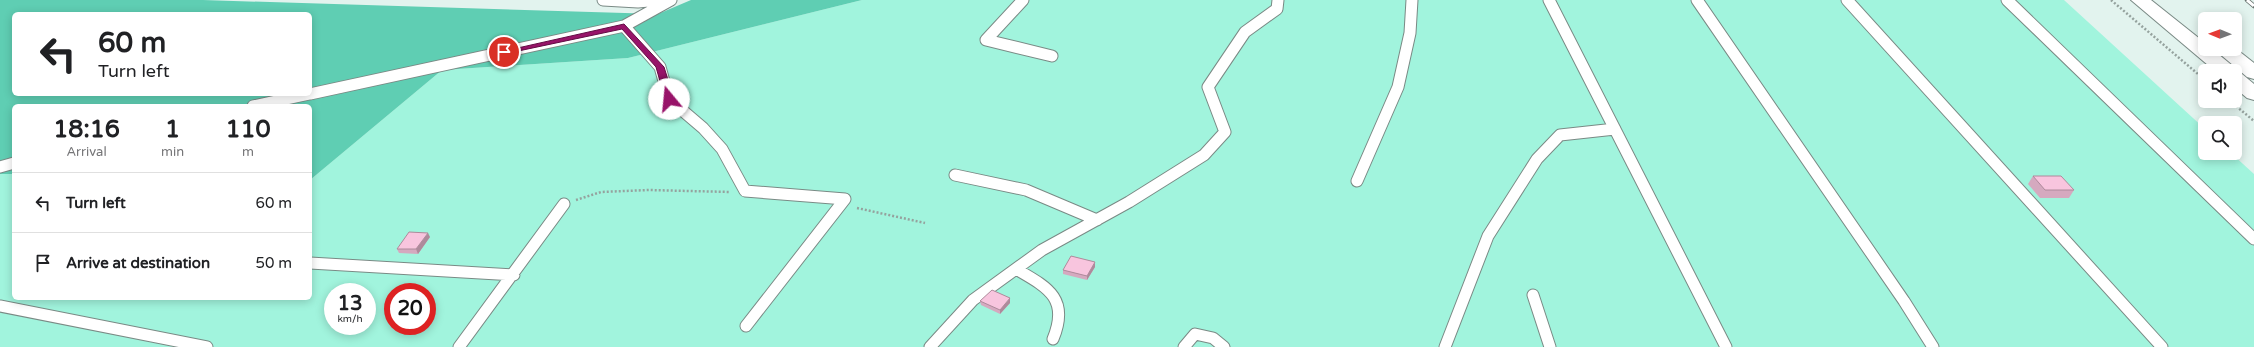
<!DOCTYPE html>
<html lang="en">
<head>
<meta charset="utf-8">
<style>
	:root { --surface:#fff; --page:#f2f2f2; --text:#202124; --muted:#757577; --line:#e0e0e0 }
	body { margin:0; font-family:"Varela Round",sans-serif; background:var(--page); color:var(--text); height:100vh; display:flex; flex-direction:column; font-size:15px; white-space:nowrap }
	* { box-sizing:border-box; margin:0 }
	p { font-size:13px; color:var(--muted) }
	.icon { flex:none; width:22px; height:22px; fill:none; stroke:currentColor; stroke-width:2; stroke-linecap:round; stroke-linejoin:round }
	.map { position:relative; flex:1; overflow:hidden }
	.sheet { position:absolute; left:12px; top:104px; width:300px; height:196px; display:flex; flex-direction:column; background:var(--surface); border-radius:6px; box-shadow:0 2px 10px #0003 }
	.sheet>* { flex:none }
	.top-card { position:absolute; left:12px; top:12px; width:300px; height:84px; border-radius:6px; box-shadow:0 2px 10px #0003; background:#fff; color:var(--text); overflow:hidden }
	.needle { width:26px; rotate:271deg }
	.controls { position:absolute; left:2198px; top:12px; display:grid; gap:8px }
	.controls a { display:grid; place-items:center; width:44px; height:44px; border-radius:6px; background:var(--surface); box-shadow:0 2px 10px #0003; font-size:20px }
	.speed { position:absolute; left:324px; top:283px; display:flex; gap:8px; font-size:20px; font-weight:700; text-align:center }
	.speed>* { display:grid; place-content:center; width:52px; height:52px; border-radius:50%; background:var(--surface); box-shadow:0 2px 10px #0003; line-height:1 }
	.speed small { font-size:10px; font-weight:400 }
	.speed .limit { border:6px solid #d22; background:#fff; color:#111 }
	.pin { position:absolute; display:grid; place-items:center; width:34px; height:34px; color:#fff; margin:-17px; border:2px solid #fff; border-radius:50%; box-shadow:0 1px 4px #0007 }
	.me { position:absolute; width:44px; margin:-22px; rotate:343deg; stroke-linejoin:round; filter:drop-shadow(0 0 3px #0008) }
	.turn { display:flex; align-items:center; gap:14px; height:84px; padding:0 20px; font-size:18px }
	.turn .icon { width:52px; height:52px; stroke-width:2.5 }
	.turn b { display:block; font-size:28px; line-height:34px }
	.eta { display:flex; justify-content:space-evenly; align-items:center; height:68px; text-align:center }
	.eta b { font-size:24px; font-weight:700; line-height:28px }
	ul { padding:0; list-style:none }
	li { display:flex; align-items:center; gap:12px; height:60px; padding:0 20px; border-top:1px solid var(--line) }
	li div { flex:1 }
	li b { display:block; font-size:15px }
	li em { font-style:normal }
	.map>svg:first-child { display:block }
</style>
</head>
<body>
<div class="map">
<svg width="2254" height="347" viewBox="0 0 2254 347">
	<rect width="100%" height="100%" fill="#e2f3ee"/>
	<path fill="#a1f4dd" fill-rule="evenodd" d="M862,0H2064L2205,129V153H2231L2254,174V347H0V174H14V298H310V180L442,70L628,58ZM333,292H367V326H333ZM393,292H427V326H393Z"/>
	<path fill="#5fceb3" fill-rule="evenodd" d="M0,0H203L658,14L691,0H862L628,58L442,70L310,180V106H14V174H0ZM14,14H310V94H14Z"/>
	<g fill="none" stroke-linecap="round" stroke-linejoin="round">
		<defs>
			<path id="service" d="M603,0L638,2L659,0
				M1023,0L986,40L1052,56
				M1549,0L1726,347
				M1697,0L1904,301L1933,347
				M1847,0L2162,347
				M2007,0L2254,239
				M624,26L660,67L669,99L703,128L722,149L745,191L845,199L746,326
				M310,94L624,26L671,0
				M253,106L309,94
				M0,167L14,163
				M955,175L1026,190L1097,220
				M1357,181L1398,87L1410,33L1412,0
				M310,263L514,275
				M1016,269C1047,287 1070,298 1053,339
				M1533,295L1550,347
				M0,306L207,347
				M459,347L564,204
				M930,347L973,300L1042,250L1129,202L1204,155L1225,132L1208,87L1245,32L1277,9L1278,0
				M1184,347L1195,334L1213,338L1224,347
				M1445,347L1488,236L1537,159L1560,135L1615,129"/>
			<path id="secondary" d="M2131,0H2151L2205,43V49H2212L2234,67L2236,72L2242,74L2254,84V100L2247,98L2235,88V71H2215Z
				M2235,48L2254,63V79L2247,77L2214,49Z"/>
		</defs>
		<use href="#service" stroke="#7a8a85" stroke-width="13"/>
		<use href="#secondary" stroke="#7a8a85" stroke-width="2"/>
		<path stroke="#95a29e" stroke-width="2.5" stroke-dasharray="2 2" stroke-linecap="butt" d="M2111,0L2205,80
			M2230,101L2254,121
			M576,200L601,192L649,190L730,192
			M857,208L925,223"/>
		<use href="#service" stroke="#fff" stroke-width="11"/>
		<use href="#secondary" fill="#fff" fill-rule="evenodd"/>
		<defs>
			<path id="rail" d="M2247,0L2254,6"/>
		</defs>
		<use href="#rail" stroke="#66706d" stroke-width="4.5"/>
		<use href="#rail" stroke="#fff" stroke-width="3" stroke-dasharray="9" stroke-linecap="butt"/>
	</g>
	<path fill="#d5a9bf" d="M2033,176L2074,190L2069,198H2040L2028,184Z
		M430,237L418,254L399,253L397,249Z
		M1095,267L1087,280L1063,274V270Z
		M980,301L1010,303L1000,314L981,305Z"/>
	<path fill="#ae8a9b" d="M428,233L430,237L418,254L416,249Z
		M1095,262V267L1087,280V276Z
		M1010,298V303L1000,314V310Z"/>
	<path fill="#f8c5de" stroke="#ae8a9b" d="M2033,176H2061L2074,190H2045Z
		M409,232L428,233L416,249H397Z
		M1071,256L1095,262L1087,276L1063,270Z
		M992,290L1010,298L1000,310L980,301Z"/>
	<path fill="#981369" stroke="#630c44" d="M624,24L664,67L674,99L672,100L665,99L656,67L622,29L504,54L500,52Z"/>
</svg>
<div class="controls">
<a><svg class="needle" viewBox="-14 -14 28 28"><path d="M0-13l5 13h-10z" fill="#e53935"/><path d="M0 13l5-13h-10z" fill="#757577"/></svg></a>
<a><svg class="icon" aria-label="sound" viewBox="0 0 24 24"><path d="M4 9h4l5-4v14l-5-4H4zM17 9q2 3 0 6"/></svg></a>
<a><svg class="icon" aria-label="search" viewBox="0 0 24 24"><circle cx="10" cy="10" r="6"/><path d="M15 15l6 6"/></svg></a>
</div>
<div class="speed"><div>13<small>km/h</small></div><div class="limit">20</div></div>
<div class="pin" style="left:504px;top:52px;background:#d93025"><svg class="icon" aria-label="arrive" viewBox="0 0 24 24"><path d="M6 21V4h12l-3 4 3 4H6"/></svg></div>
<svg class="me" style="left:669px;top:99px" viewBox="-20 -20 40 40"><circle r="19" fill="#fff"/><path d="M0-13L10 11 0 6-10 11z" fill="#981369"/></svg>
<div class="top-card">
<div class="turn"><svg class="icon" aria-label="left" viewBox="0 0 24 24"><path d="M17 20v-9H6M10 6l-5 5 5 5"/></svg><div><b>60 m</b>Turn left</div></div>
</div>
<section class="sheet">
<div class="eta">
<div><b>18:16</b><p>Arrival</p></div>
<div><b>1</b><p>min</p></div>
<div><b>110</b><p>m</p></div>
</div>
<ul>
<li><svg class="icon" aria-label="left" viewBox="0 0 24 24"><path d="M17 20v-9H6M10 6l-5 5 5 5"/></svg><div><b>Turn left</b></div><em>60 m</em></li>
<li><svg class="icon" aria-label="arrive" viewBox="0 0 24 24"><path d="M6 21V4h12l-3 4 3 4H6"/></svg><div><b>Arrive at destination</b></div><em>50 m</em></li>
</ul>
</section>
</div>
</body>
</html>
